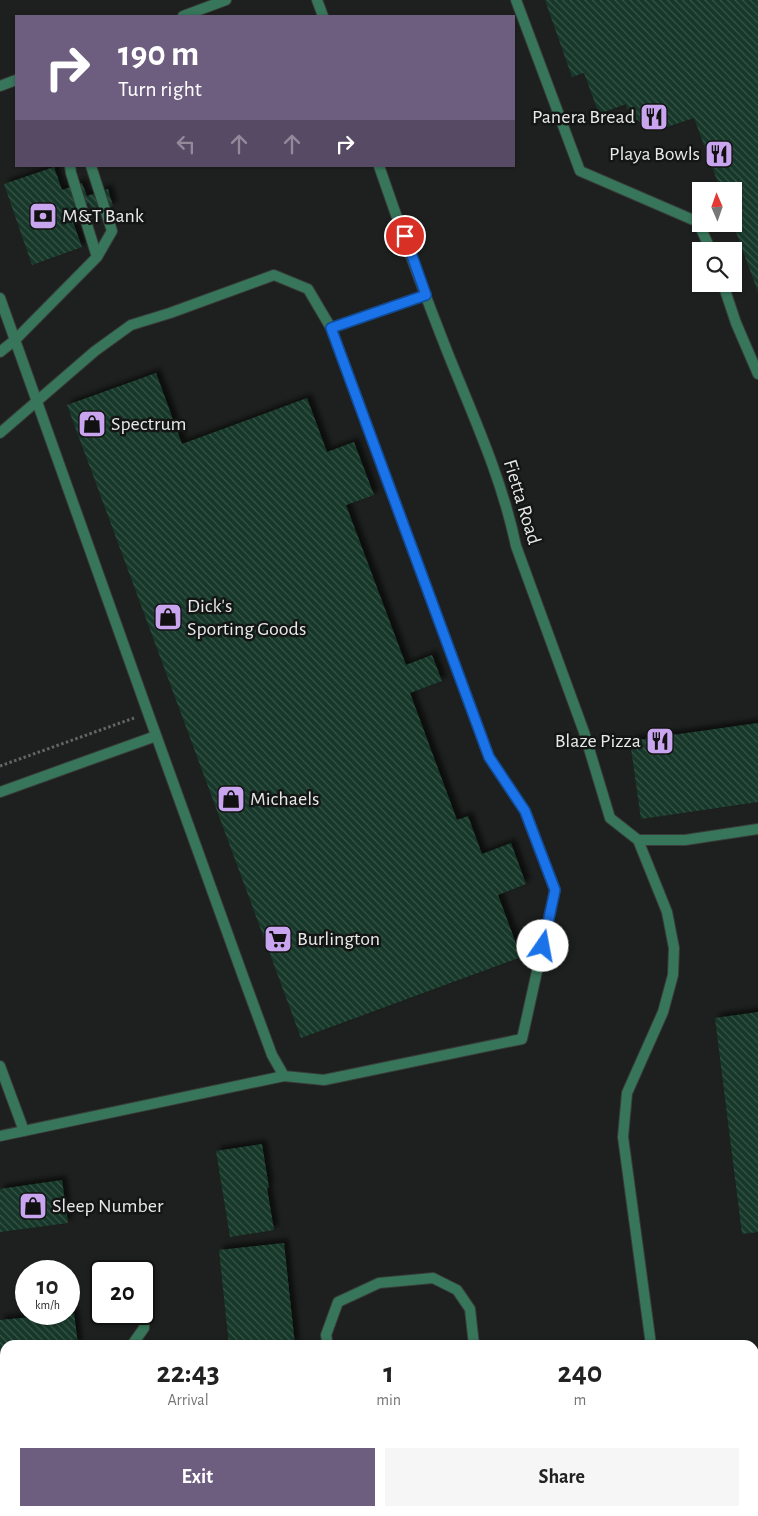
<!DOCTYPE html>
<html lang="en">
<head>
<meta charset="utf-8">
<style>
	:root { --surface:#fff; --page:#f6f6f6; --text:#222; --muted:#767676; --accent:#6d5d7e }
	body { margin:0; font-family:"Alegreya Sans",sans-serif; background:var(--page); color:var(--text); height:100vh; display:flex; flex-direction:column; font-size:19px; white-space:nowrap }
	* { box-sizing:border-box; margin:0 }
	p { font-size:16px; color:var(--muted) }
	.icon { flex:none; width:28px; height:28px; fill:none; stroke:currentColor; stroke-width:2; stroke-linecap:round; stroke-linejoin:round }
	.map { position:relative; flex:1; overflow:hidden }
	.side { position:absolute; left:0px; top:1340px; width:759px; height:176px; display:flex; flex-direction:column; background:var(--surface); border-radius:15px 15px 0 0; box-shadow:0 1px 4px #0004 }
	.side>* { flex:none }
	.guide { position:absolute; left:15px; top:15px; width:500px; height:152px; border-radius:0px; box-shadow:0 1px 4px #0004; background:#6d5d7e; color:#fff; overflow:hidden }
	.needle { width:32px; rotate:358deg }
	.controls { position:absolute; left:692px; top:182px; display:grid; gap:10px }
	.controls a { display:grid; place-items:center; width:50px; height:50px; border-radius:0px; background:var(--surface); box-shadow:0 1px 4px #0004; font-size:25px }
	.speed { position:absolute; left:15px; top:1260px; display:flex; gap:10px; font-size:25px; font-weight:700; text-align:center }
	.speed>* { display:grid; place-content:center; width:65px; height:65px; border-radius:50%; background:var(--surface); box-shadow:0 1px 4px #0004; line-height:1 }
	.speed small { font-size:12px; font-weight:400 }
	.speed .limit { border:2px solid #111; border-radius:8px; background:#fff; color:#111 }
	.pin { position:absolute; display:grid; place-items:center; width:42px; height:42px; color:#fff; margin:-21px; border:2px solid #fff; border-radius:50%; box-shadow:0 1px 5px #0007 }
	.me { position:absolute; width:55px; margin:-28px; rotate:12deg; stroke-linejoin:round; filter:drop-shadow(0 0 4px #0008) }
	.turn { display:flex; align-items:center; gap:18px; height:105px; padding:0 20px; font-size:22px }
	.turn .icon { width:65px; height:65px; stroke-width:2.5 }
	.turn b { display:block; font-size:35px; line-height:42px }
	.lanes { display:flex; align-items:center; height:48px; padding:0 20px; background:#0003; justify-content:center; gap:25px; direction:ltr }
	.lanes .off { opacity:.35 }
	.eta { display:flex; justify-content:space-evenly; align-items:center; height:85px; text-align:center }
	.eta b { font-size:30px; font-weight:700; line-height:35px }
	.action { display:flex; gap:10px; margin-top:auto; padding:10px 20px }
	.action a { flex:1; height:58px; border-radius:0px; background:var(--accent); color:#fff; font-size:20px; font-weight:700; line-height:58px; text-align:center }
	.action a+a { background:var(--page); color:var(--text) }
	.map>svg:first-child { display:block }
</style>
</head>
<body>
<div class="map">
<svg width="758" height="1516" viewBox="0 0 758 1516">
	<defs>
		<pattern id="building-back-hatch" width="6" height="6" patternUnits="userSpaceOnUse" patternTransform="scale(1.25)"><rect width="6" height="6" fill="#173829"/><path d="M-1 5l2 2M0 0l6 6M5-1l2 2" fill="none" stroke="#395548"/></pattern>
		<filter id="shadow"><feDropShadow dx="4.5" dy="-4.5" stdDeviation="2.5" flood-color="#0009"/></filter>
	</defs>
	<rect width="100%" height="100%" fill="#1d201e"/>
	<path fill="url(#building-back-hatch)" filter="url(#shadow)" d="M545,0H758V292L733,224H734V191H721L694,118L658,130L646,126L636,119L631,107L627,109L626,104L599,114L584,73L572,77Z
		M54,167L62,190L82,183L87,196L108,189L113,206L93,213L89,203L69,211L82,247L32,265L4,184Z
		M156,373L182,444L307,398L327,452L354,442L374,495L346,505L406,665L432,655L442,681L410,693L457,820L468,816L482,854L511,843L526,884L498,895L521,957L301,1038L67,405Z
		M758,723V802L641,819L630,741Z
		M758,1012V1232L742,1234L715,1018Z
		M262,1144L269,1188H267L274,1230L230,1237L216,1151Z
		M62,1180L68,1223L0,1232V1189Z
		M284,1243L295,1345H229L219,1250Z
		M74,1313L78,1345H5V1356H0V1320Z"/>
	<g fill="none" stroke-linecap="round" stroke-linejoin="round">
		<defs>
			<path id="lane" d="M317,0L323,16
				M516,0L580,171L698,222L711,251
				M183,16L226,0
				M0,86L16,80
				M91,166L112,231L97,257
				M379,166C401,230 424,293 449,356C474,418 502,479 516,546L584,732L610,818L638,840L667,912L674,948L673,975L663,1012L627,1093L623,1137L651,1345
				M723,284L736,323L758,374
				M0,298L148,713L244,979L272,1055L284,1076
				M0,352L15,340L97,257L71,173L70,166
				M0,433L95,351L131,325L170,313L274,275L308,289L331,328L426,295
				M0,792L156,736
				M638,840H685L758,829
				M0,1066L24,1131
				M0,1136L284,1076L324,1080L522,1039L555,890L525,811L489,757L331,328
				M96,1275L101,1277
				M132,1345L144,1328L145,1305L144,1303
				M328,1345L326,1335L338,1302L379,1283L433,1278L457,1290L470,1309L474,1345
				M349,1511V1516
				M477,1511V1516
				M726,1511L729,1516
				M689,1516L690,1511"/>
		</defs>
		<use href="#lane" stroke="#393c3a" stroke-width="12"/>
		<path stroke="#636664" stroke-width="3" stroke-dasharray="2.5 2.5" stroke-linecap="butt" d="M0,766L134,718"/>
		<use href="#lane" stroke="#37765a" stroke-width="10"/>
	</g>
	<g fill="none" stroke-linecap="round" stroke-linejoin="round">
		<defs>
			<path id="route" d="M405,236L426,295L331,328L489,757L525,811L555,890L543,946"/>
		</defs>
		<use href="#route" stroke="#114b97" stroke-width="12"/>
		<use href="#route" stroke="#1a73e8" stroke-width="9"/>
	</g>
	<defs>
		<symbol id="restaurant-square" viewBox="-11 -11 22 22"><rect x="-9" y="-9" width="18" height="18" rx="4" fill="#c8a5ee" stroke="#141615"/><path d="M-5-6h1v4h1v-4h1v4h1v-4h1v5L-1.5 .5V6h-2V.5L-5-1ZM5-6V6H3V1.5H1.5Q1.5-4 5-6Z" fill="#111"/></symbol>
		<symbol id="bank-square" viewBox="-11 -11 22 22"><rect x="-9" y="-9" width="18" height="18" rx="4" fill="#c8a5ee" stroke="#141615"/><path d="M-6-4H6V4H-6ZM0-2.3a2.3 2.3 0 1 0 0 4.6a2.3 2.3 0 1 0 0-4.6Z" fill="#111"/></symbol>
		<symbol id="shop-square" viewBox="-11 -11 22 22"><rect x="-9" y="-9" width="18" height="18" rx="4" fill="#c8a5ee" stroke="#141615"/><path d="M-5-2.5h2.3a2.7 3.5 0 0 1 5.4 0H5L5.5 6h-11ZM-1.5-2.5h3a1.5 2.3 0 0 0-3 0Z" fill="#111"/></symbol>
		<symbol id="supermarket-square" viewBox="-11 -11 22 22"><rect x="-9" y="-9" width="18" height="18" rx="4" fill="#c8a5ee" stroke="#141615"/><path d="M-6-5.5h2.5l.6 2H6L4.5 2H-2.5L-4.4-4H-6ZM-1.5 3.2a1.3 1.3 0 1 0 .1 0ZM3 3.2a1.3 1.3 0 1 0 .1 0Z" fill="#111"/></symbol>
	</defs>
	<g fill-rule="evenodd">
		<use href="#restaurant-square" x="638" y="101" width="32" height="32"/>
		<use href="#restaurant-square" x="703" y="138" width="32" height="32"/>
		<use href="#bank-square" x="27" y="200" width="32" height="32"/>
		<use href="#shop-square" x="76" y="408" width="32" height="32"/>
		<use href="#shop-square" x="152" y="601" width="32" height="32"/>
		<use href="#restaurant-square" x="644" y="725" width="32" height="32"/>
		<use href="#shop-square" x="215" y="783" width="32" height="32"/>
		<use href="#supermarket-square" x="262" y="923" width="32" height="32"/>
		<use href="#shop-square" x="17" y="1190" width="32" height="32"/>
	</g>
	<g text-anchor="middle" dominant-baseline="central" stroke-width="5" stroke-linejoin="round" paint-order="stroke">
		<g font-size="20" fill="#e7e9e8" stroke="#141615" text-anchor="start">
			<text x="635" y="117" text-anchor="end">Panera Bread</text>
			<text x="700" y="154" text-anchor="end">Playa Bowls</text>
			<text x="62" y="216">M&amp;T Bank</text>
			<text x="111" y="424">Spectrum</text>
			<text x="187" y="606">Dick's<tspan x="187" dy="23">Sporting Goods</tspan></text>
			<text x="641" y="741" text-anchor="end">Blaze Pizza</text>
			<text x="250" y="799">Michaels</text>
			<text x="297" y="939">Burlington</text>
			<text x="52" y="1206">Sleep Number</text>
		</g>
		<g font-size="20" fill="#e7e9e8" stroke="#141615">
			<text transform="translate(522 502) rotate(73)">Fietta Road</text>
		</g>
	</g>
</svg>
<div class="controls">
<a><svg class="needle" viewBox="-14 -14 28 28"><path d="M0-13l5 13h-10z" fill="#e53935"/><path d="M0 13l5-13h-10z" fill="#767676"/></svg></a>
<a><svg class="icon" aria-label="search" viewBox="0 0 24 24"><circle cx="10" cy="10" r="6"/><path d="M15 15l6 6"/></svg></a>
</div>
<div class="speed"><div>10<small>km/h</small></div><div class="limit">20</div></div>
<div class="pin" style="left:405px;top:236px;background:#d93025"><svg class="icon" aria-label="arrive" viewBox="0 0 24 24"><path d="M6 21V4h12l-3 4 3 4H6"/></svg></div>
<svg class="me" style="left:543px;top:946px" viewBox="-20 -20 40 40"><circle r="19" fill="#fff"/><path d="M0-13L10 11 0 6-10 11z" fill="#1a73e8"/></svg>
<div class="guide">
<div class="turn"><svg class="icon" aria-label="right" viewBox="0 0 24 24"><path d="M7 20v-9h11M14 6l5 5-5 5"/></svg><div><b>190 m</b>Turn right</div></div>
<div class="lanes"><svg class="icon off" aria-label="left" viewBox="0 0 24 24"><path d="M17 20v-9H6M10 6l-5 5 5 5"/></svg><svg class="icon off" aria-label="ahead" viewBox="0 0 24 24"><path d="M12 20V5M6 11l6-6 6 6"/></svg><svg class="icon off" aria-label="ahead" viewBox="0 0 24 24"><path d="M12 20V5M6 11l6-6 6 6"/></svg><svg class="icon" aria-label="right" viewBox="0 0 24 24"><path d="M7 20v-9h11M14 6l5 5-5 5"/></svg></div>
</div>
<section class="side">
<div class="eta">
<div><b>22:43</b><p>Arrival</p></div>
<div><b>1</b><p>min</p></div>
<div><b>240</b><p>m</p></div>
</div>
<div class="action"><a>Exit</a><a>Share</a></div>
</section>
</div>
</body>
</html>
